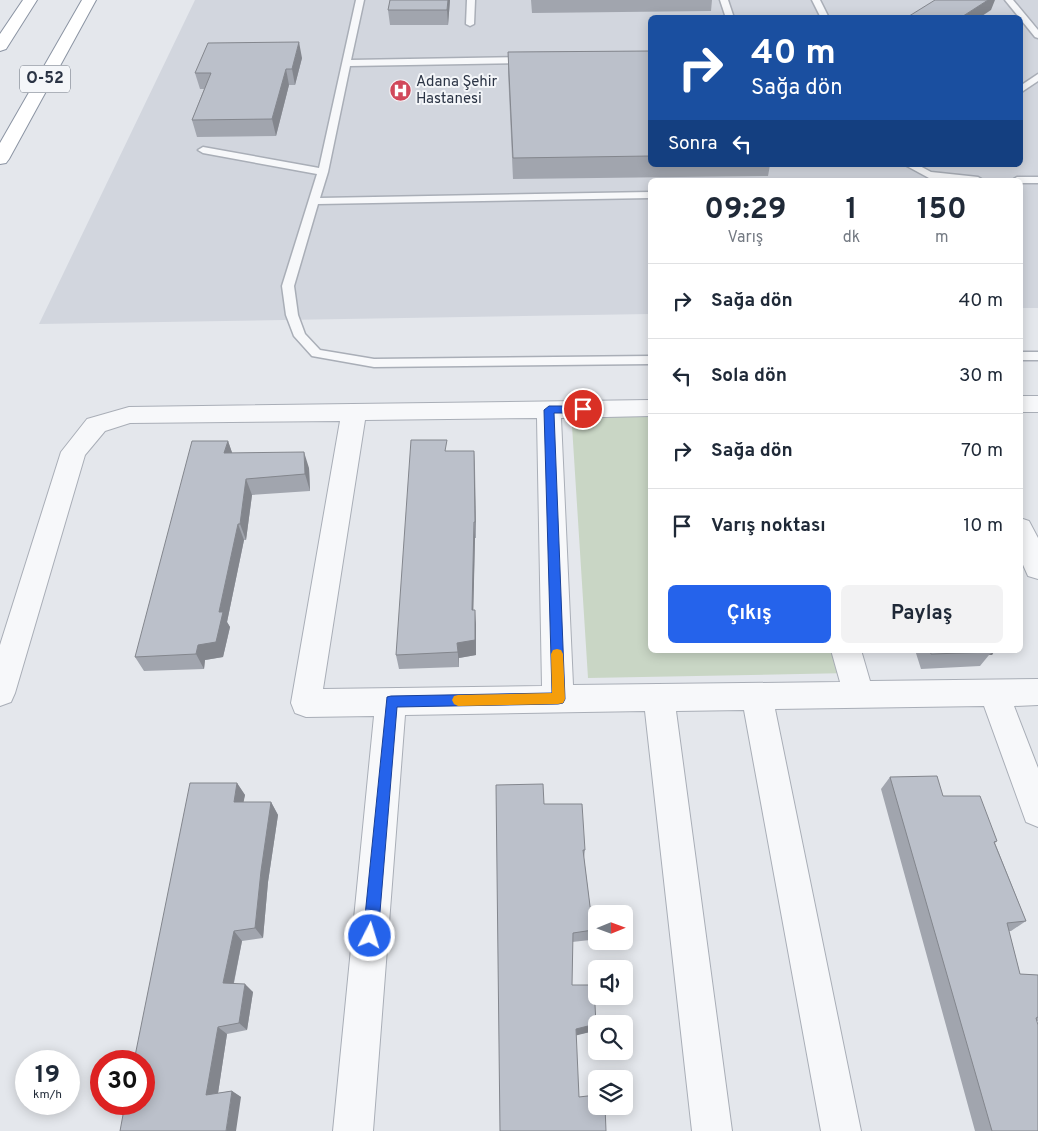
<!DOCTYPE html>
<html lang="tr">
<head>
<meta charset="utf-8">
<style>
	:root { --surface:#fff; --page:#f2f2f3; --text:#1f2937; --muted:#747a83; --line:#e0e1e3; --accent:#2563eb }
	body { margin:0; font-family:Overpass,sans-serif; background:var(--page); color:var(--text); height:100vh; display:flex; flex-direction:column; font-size:19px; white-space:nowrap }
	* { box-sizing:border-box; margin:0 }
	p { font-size:16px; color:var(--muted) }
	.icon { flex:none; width:28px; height:28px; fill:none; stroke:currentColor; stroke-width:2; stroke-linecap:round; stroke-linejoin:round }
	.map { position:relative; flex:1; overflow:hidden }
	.side { position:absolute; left:648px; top:178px; width:375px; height:475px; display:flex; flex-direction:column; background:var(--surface); border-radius:8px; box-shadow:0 2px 12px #0003 }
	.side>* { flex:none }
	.banner { position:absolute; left:648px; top:15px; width:375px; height:152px; border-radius:8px; box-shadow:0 2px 12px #0003; background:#1a4fa0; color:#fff; overflow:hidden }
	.needle { width:32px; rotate:89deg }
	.fabs { position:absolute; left:588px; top:905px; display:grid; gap:10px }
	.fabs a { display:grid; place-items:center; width:45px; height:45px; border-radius:8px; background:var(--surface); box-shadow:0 2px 12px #0003; font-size:25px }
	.speed { position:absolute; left:15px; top:1050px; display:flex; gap:10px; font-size:25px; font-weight:700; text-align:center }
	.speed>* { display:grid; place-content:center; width:65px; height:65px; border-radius:50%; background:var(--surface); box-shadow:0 2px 12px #0003; line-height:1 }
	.speed small { font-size:12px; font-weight:400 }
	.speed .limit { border:8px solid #d22; background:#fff; color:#111 }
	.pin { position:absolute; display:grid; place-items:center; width:42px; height:42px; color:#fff; margin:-21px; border:2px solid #fff; border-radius:50%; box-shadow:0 1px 5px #0007 }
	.me { position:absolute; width:55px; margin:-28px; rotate:5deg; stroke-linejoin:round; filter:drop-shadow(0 0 4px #0008) }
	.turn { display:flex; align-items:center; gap:18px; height:105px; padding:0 20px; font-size:22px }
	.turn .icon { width:65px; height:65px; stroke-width:2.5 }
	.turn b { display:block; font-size:35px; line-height:42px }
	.then { display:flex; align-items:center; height:48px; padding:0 20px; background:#0003; gap:10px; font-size:19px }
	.eta { display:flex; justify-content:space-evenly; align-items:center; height:85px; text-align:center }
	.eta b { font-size:30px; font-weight:700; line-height:35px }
	.button { display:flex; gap:10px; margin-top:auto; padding:10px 20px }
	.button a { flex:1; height:58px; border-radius:8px; background:var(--accent); color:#fff; font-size:20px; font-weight:700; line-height:58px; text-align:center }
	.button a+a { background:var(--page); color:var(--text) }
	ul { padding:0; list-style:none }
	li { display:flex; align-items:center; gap:15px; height:75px; padding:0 20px; border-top:1px solid var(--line) }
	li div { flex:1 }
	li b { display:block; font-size:19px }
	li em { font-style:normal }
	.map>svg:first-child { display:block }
</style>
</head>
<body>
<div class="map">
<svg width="1038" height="1131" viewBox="0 0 1038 1131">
	<rect width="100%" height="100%" fill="#e4e7ec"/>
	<path fill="#d2d6de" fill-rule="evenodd" d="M195,0H1038V308H1020V180H650V314L39,324ZM650,18H1020V165H650Z"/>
	<path fill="#c9d6c5" d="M650,409V650H845L851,673L588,678L571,410Z"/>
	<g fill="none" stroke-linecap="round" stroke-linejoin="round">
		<defs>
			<path id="lane" d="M356,0H364L351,60L529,57L533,60L529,63L350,66L328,172L320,198L650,192V198L318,204L294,286L298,315L305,334L320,350L374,359L650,356V364L374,367L312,356L294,336L286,315L282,286L317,174L203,153L198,150L203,147L319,168Z
				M467,0H475L474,24L470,26L466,24Z
				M720,0H728L734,18H726Z
				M812,0H820L829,18H821Z
				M1005,0H1013L1038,30V38L1035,37Z
				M1038,74V81L1020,93V86Z
				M905,165H918L931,172L978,177L983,180L929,178Z
				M1017,177H1038V183H1020V180H1012Z
				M1020,352H1038V360H1020Z"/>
			<path id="street" d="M1020,396H1038V412H1020Z
				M650,400V416L561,418L573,685L840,682L831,650H861L870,681L1038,679V705L1014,706L1038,768V827L1026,822L984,706L775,709L861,1131H821L744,710L676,711L732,1131H692L645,711L405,715L373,1131H333L374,716L306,717L295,713L291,703L340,421L130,423L105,431L85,455L15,693L11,702L0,706V645L61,452L87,419L129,407ZM537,418L542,686L323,689L365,420Z
				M1020,518L1029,521L1038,538V579L1028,576L1020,558Z"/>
			<path id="highway" d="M23,0H37L6,49L0,51V34Z
				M82,0H96L9,159L6,163L0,164V143Z"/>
		</defs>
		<use href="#lane" stroke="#a9aeb7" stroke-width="3"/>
		<use href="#street" stroke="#a9aeb7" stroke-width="2"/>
		<use href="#highway" stroke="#8b94a3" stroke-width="2"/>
		<use href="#lane" fill="#f7f8fa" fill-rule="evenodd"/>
		<use href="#street" fill="#f7f8fa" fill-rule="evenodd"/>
		<use href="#highway" fill="#fff" fill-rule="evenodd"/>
	</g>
	<path fill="#a1a5ae" d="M390,0H450L448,25H390L388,10Z
		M531,0H712L711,11L532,13Z
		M650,51V165H770L768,176L513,179L508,72V52Z
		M302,58L295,85H289L276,136L197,137L192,120L204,89H200L195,73Z
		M228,441L232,453L309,468L310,491L252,495L246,540H244L227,622L230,627L223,657L205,660L204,669L144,671L135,657Z
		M448,451H474L476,538H475L473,610L476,625V655L459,658V667L399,669L396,655Z
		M915,650H995L992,655H989L980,666L921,669Z
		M890,777L943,796L997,841L995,843L1026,921L1011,931H1009L1020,974L1038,975V1021H1037L1038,1131H975L881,789Z
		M237,783L245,795L243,802H271L278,815L268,882L263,938L242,941L234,983L253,992L247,1030L227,1034L218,1093L232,1091L241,1097L120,1131Z
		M544,804L585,850L584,858L593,930L590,940L572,942V985L596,1024L594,1031L576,1035L500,1131Z"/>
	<path fill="#83868d" d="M448,0H450L448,25L447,10Z
		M988,0H995L991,10L979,18H960Z
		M299,42L302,58L295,85L292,69Z
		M286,69L289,85L276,136L272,119Z
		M228,441L234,458L224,453Z
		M474,451L475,468L476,538L475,522Z
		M304,452L309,468L310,491L305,474Z
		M246,479L252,495L246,540L240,524Z
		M474,522L475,538L473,625L472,610Z
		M238,524L244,540L227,622L230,627L223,657L205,660L204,669L196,654L198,645L219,612Z
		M475,610L476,625V655L459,658V667L457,643Z
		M982,650H995L992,655H989L992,652Z
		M237,783L245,795L241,815L234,802Z
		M271,802L278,815L268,882L263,938L255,928L261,871Z
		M234,931L242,941L232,991L223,983Z
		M245,984L253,992L247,1030L239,1023Z
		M596,1024L594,1031L574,1036L576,1029Z
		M218,1027L227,1034L217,1100L206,1095Z
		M232,1091L241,1097L236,1131H226Z"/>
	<path fill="#bbc0ca" stroke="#83868d" d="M390,0H448L447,10H388Z
		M935,0H988L960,18H906Z
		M299,42L292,69H286L272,119L192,120L211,73H195L208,43Z
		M650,51V156L513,158L508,52Z
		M411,440H447L445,451H474L475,522H474L472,610H475V640L457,643L458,652L396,655Z
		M192,441H228L224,453L304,452L305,474L246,479L240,524H238L219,612H223L216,642L198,645L196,654L135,657Z
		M930,650H991L992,652L931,654Z
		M937,776L943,796H980L997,841L994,842L1026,921L1007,923L1020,974L1038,975V1017L1036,1018L1038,1025V1131H992L890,777Z
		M190,783H237L234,802H271L261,871L255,928L234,931L223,983L245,984L239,1023L218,1027L206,1095L232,1091L226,1131H120L125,1104H144V1061H134Z
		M543,784L544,804H582L585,850H583L593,930L573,933L572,985H594L596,1024L576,1029L579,1097L596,1095V1106H605L606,1131H500L496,785Z"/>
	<path fill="#2563eb" stroke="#184099" d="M549,406H583L588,409L583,413H554L565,699L563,703L558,704L397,707L378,936L376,941L370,943L365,941L363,936L387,697L391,696L552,693L544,410Z"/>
	<path fill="#f59e0b" d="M557,649L561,650L563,654L565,699L563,703L558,704L458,706L454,704L452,700L454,696L458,695L552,693L551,654L553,650Z"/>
	<defs>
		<symbol id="hospital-disc" viewBox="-11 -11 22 22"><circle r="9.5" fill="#d1495b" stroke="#f4f6f9"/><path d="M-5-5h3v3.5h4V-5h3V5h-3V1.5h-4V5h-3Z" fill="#fff"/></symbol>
	</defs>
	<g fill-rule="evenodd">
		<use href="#hospital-disc" x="388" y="78" width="25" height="25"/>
	</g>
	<g text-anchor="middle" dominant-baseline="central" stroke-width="4" stroke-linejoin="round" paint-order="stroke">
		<g font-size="15" fill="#2b3445" stroke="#f4f6f9" text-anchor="start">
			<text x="416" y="82">Adana Şehir<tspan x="416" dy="17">Hastanesi</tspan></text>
		</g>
		<rect fill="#f4f6f9" stroke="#676e7b" stroke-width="1" x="20" y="65.5" width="50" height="27" rx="4"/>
		<g font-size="16" font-weight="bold" fill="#2b3445">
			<text x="45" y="79">O-52</text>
		</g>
	</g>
</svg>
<div class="fabs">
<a><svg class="needle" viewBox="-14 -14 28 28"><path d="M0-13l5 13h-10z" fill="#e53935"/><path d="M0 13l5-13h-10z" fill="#747a83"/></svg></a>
<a><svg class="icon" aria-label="sound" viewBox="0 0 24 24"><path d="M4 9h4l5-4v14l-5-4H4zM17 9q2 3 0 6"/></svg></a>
<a><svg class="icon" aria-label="search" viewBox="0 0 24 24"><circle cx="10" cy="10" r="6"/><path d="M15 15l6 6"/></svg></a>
<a><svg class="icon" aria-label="layers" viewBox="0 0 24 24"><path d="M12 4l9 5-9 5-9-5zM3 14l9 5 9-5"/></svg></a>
</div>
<div class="speed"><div>19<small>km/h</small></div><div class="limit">30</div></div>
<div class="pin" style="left:583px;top:409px;background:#d93025"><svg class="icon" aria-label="arrive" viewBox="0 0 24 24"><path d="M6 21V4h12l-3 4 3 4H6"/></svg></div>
<svg class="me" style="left:370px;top:936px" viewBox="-20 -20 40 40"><circle r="17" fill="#2563eb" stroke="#fff" stroke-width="3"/><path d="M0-11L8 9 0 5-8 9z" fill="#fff"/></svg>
<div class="banner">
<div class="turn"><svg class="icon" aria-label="right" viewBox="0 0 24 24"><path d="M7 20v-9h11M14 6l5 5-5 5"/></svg><div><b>40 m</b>Sağa dön</div></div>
<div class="then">Sonra<svg class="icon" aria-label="left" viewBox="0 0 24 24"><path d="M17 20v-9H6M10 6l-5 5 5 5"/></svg></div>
</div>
<section class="side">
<div class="eta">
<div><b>09:29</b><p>Varış</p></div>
<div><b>1</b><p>dk</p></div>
<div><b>150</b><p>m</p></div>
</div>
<ul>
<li><svg class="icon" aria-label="right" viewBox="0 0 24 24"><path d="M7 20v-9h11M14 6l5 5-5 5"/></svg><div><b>Sağa dön</b></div><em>40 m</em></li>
<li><svg class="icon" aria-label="left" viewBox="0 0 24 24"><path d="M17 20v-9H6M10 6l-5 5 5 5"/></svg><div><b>Sola dön</b></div><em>30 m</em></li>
<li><svg class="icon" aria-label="right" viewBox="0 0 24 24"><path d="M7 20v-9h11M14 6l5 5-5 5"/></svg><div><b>Sağa dön</b></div><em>70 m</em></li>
<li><svg class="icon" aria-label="arrive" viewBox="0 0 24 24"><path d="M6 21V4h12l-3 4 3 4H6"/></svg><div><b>Varış noktası</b></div><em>10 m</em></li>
</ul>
<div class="button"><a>Çıkış</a><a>Paylaş</a></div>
</section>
</div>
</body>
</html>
